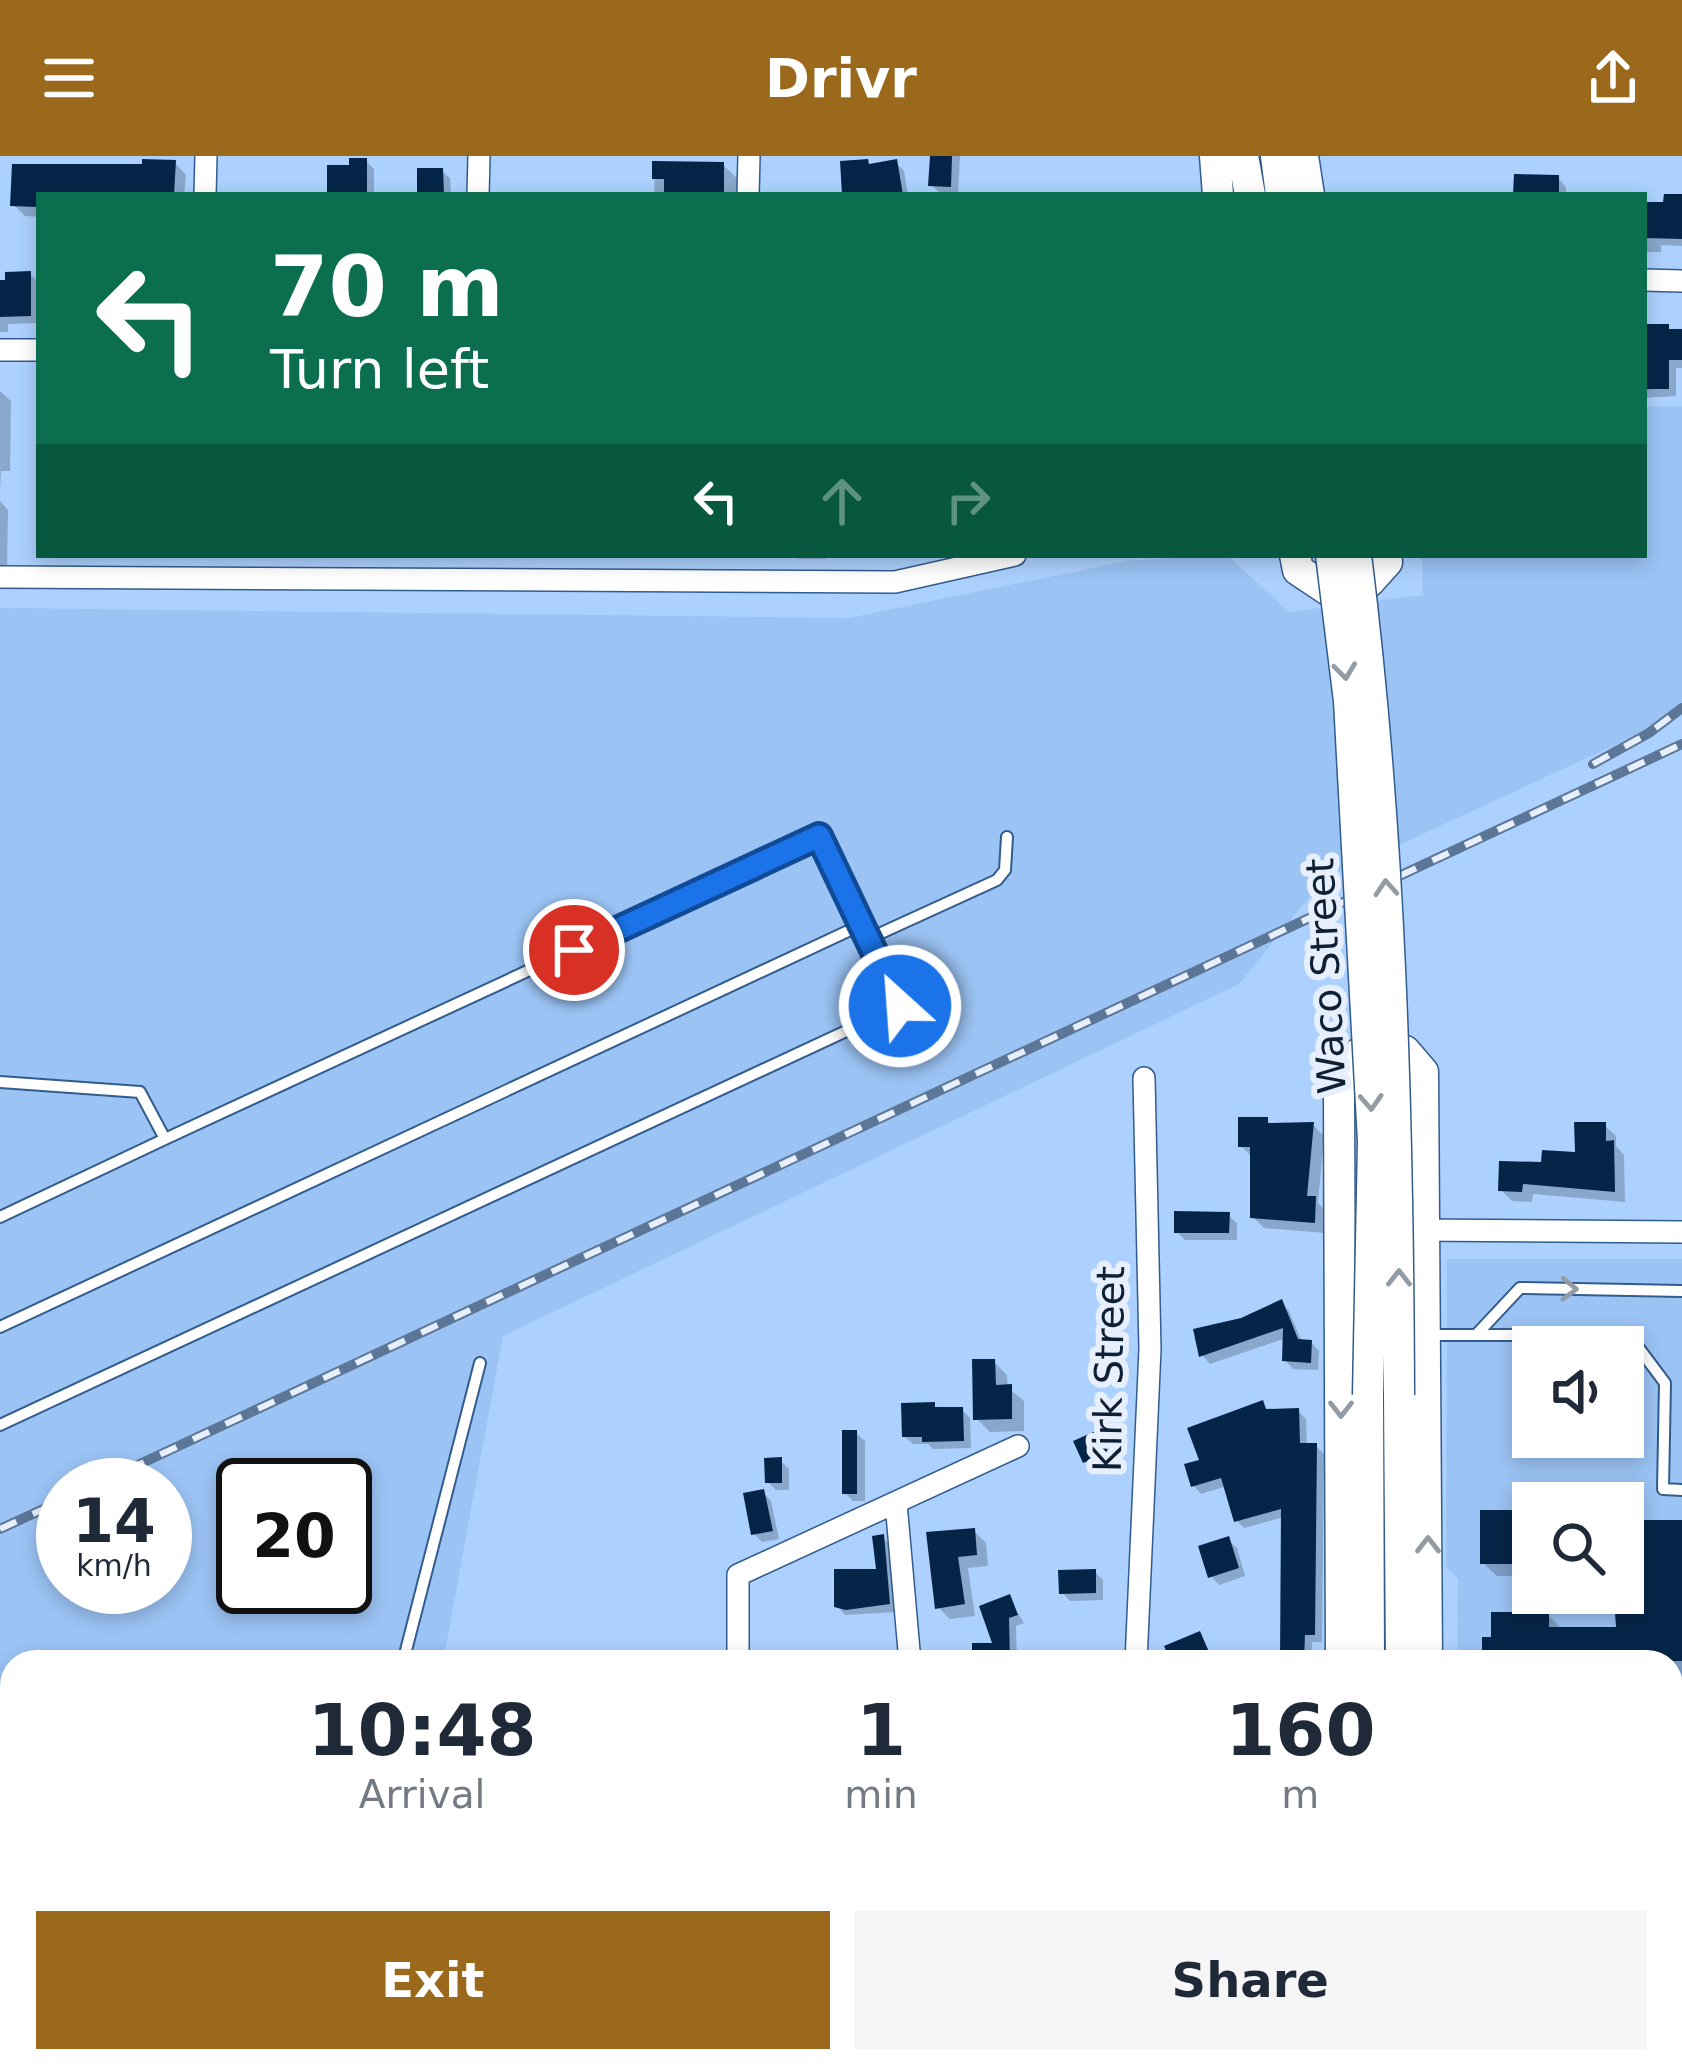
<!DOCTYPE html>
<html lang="en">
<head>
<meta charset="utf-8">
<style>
	:root { --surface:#fff; --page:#f6f6f7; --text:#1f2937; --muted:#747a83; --accent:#9a691c }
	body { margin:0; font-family:"DejaVu Sans",sans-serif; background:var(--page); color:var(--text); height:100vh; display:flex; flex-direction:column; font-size:45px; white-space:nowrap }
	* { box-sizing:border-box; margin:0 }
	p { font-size:39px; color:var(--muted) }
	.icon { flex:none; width:66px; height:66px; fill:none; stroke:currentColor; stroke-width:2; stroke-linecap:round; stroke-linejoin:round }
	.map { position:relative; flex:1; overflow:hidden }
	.sheet { position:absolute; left:0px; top:1494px; width:1683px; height:423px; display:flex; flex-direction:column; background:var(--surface); border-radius:36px 36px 0 0; box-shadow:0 6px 18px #0003 }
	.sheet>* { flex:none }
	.banner { position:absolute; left:36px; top:36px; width:1611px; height:366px; border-radius:0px; box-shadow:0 6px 18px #0003; background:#0b6e4f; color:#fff; overflow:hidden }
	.tools { position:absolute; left:1512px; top:1170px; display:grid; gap:24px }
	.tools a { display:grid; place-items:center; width:132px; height:132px; border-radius:0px; background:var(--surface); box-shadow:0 6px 18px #0003; font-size:60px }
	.speed { position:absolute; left:36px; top:1302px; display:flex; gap:24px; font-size:60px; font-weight:700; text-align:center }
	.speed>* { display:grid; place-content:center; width:156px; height:156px; border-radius:50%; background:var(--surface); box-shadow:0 6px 18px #0003; line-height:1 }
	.speed small { font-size:30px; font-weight:400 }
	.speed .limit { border:6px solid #111; border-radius:18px; background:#fff; color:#111 }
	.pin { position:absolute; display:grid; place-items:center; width:102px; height:102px; color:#fff; margin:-51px; border:6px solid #fff; border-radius:50%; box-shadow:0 3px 12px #0007 }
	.me { position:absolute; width:132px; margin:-66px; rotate:334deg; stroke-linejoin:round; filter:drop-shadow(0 0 9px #0008) }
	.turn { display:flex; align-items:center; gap:42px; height:252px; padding:0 36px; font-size:54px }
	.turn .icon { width:156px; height:156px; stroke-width:2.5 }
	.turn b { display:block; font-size:84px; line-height:102px }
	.lanes { display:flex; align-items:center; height:114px; padding:0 36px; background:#0003; justify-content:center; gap:60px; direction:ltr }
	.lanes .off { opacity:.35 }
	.eta { display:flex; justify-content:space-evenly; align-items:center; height:204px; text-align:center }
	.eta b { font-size:72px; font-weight:800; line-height:84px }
	.primary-button { display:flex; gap:24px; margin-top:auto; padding:24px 36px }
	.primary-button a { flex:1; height:138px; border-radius:0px; background:var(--accent); color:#fff; font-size:48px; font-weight:800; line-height:138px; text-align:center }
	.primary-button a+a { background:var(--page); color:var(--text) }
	header { display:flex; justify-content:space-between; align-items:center; height:156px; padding:0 36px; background:var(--accent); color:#fff; font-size:54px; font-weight:800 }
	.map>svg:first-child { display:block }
</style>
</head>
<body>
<header><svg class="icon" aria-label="menu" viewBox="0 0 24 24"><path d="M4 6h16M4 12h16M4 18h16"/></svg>Drivr<svg class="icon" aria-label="share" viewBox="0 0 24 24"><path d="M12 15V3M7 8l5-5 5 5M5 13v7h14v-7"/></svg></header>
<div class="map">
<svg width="1682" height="1916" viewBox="0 0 1682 1916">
	<rect width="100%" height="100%" fill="#acd1fe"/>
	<path fill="#9bc3f4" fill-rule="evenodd" d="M1682,250V558L1323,724L1239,828L503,1180L443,1506H12V1905H435V1916H0V452L849,462L1126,405L1227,399L1289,456L1423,439L1422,399H1644V251ZM63,1329H165V1431H63ZM243,1329H345V1431H243Z
		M1447,1103H1682V1694L1671,1699V1506H1457L1458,1423L1446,1410ZM1533,1191H1623V1281H1533ZM1533,1347H1623V1437H1533Z"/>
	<path fill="#0003" d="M933,0H960L958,38L940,37L931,29Z
		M366,5L374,13V39H330L352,12Z
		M867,6L872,11L896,7L904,15L908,39H845Z
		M175,7L186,19L184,39H39V61L25,60L14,49L15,11L145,12Z
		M655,8L723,9L740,25L739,39H654Z
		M442,15L450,22L451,39H420Z
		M1558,22L1566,31V39H1516Z
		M1682,41V90L1661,89V96H1644V49H1666Z
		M30,118L38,126L39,167L8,168V176H0V128Z
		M1644,172L1682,174V212H1676V240L1644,242Z
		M0,235L11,245L10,315H1L0,335Z
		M0,345L8,354L7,414H0Z
		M796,399H826V403H799Z
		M1267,964L1273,970L1313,969L1324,980L1318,1047L1325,1054V1077L1264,1072L1253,1061V1002L1241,990Z
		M1604,969L1616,980V990L1624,999L1625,1046L1533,1038L1532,1046L1512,1045L1501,1034L1544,1010L1578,999Z
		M1228,1059L1237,1067V1084H1185L1177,1076Z
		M1281,1147L1289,1155L1302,1186H1311L1319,1195L1318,1214L1293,1213L1285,1204L1286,1182L1210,1208L1202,1199L1242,1165Z
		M994,1206L1007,1219L1008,1232L1024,1245V1275L990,1276L976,1262Z
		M1262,1248L1270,1256L1298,1255L1306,1263L1307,1290H1316L1324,1298L1322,1486H1312L1311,1506H1283L1284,1361L1244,1372L1236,1364L1227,1330L1201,1338L1193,1329L1203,1306Z
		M962,1254L970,1262L971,1292L933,1293L928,1288H913L904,1280Z
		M856,1277L865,1285V1345H853L845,1337Z
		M1098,1277L1115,1304L1094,1314L1086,1306Z
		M780,1304L789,1313V1334H776L768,1326Z
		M763,1336L771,1345L779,1383L762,1386L754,1378Z
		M1533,1357V1420H1497L1483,1407Z
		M1623,1367H1682V1632H1671V1506L1485,1504L1548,1459L1561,1472L1619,1474L1647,1459V1422L1632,1421L1623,1412Z
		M974,1375L986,1387L988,1410L968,1412L975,1460L950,1463L938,1451L929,1379Z
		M883,1382L891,1390L897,1456L845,1459L837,1450L879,1416Z
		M1228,1384L1237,1392L1245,1420L1219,1429L1211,1420Z
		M1095,1416L1103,1424V1444L1070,1445L1062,1436Z
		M1009,1442L1024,1467L1016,1470L1017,1506H975L997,1490Z
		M1199,1478L1215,1505L1174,1506Z
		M581,1905H634L633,1916H582Z
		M673,1905H714V1916H673Z
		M1051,1905H1089L1062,1916Z"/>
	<path fill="#052548" d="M930,0H952L951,31L928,30Z
		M349,2H367V39H327V9H349Z
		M142,3L176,4L174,39H38L37,51L10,50L12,8H142Z
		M868,3L869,8L897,3L903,39H842L840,5Z
		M652,5L724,6V39L664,37V23H652Z
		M417,12H443L444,39H417Z
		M1514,18L1559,19V39H1513Z
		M1664,38H1682V83L1644,82V46H1663Z
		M31,115V160L0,161V124H5V116Z
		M1644,168H1669V173H1682V204H1669V233H1644Z
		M1238,961H1268V967L1314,966L1307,1040H1316L1315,1067L1250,1062V991H1238Z
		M1574,966H1606V985L1614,984L1615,1036L1523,1028L1522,1036L1498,1035L1499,1005L1541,1006L1542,994L1575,996Z
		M1174,1055L1230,1056L1229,1077H1174Z
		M1282,1143L1298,1183L1312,1184L1311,1207L1282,1205L1283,1172L1199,1201L1193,1173L1241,1162Z
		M972,1203H995L996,1229L1012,1228V1263L973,1264Z
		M1263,1244L1266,1253L1299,1252L1300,1287H1317L1315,1479H1305L1304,1506H1280L1281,1353L1234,1366L1221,1322L1191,1331L1184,1308L1199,1304L1187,1272Z
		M935,1246V1251H963L964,1285L922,1286V1281H902L901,1247Z
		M842,1274H857V1338H842Z
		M1098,1274L1108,1296L1083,1307L1073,1285Z
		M782,1301V1327H765L764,1302Z
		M764,1333L773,1375L751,1379L743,1337Z
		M1480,1354H1533V1408H1480Z
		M1623,1364H1682V1505L1482,1506V1481H1491V1456H1549V1471H1616L1615,1456H1644V1410L1623,1409Z
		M975,1372L977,1399L958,1401L965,1448L935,1453L926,1376Z
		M884,1378L890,1448L846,1454L834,1451V1413H876L872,1380Z
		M1229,1380L1239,1412L1208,1422L1198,1390Z
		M1096,1413V1437L1059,1438L1058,1414Z
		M1010,1438L1018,1459L1009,1462L1010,1506H972V1487H992L979,1450Z
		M1200,1475L1209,1496L1186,1506H1171L1164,1490Z"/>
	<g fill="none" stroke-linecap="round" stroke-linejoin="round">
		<defs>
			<path id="service" d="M868,783L997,724L1005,714L1007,681
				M0,926L140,936L165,983L0,1061
				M0,1171L861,769
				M1429,1179H1629L1665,1227L1663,1333L1682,1334
				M1476,1179L1520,1132L1682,1135
				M0,1269L900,850L819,680L165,983
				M403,1506L480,1207
				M0,1908L12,1903"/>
			<path id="minor" d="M205,39L206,0
				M478,39L479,0
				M748,39L749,0
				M1644,124L1682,125
				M0,194H39
				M0,421L895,426L1015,399
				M1413,1074L1682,1076
				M896,1347L910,1506
				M738,1506V1419L1018,1290
				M1136,1506L1150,1193L1144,922
				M739,1905V1916
				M933,1905V1916
				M1140,1905V1916
				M453,1916V1905"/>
			<path id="secondary" d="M1215,0L1218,39
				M1243,0L1250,39
				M1276,0L1281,39
				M1303,0L1309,39
				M1295,399L1298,414L1328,434L1369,426L1387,406L1386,399
				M1368,1239L1369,1506
				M1399,1239L1401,1506
				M1341,1506L1339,936L1341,912L1362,895H1405L1423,916L1427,1506
				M1671,1725L1682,1720
				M1388,1905L1389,1916
				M1421,1905V1916
				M1271,1916L1294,1905"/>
		</defs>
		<use href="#service" stroke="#325c8d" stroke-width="14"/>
		<use href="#minor" stroke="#325c8d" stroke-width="24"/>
		<use href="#secondary" stroke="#325c8d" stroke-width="33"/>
		<use href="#service" stroke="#fff" stroke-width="10"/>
		<use href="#minor" stroke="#fff" stroke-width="21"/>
		<use href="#secondary" stroke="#fff" stroke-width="30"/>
		<defs>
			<path id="rail" d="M1593,608L1649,577L1682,552
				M95,1329L1682,588
				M0,1373L63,1344"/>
		</defs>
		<use href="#rail" stroke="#5b7696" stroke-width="10"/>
		<use href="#rail" stroke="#e6effb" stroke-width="6" stroke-dasharray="18" stroke-linecap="butt"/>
		<defs>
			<path id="secondary-bridge" d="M1331,399L1349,545L1373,985L1368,1239
				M1356,399C1391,678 1398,958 1399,1239"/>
		</defs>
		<use href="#secondary-bridge" stroke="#325c8d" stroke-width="33" stroke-linecap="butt"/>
		<use href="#secondary-bridge" stroke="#fff" stroke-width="30"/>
	</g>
	<defs><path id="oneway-chevron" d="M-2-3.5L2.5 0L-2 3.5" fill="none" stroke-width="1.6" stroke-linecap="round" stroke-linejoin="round" transform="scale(3)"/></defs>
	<g stroke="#939ba4">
		<use href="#oneway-chevron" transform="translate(1345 515) rotate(83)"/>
		<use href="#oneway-chevron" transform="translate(1386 732) rotate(-94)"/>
		<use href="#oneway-chevron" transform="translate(1371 946) rotate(87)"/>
		<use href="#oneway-chevron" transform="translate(1399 1122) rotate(-90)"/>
		<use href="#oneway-chevron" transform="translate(1569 1133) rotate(1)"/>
		<use href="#oneway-chevron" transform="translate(1341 1253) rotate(90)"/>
		<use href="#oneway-chevron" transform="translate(1428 1389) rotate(-90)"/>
	</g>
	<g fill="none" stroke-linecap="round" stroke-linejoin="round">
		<defs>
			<path id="route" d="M574,794L819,680L900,850"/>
		</defs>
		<use href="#route" stroke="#114b97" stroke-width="30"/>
		<use href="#route" stroke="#1a73e8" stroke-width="21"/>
	</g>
	<g text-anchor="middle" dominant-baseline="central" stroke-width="12" stroke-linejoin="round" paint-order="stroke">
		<g font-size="39" fill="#0f2035" stroke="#e6effb">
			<text transform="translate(1326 820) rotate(-93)">Waco Street</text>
			<text transform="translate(1109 1213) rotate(-89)">Kirk Street</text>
		</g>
	</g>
</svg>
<div class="tools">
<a><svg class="icon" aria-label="sound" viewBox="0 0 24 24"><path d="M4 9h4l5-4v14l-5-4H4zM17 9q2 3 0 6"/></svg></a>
<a><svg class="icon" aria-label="search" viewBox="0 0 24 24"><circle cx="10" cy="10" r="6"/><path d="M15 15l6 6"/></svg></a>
</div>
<div class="speed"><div>14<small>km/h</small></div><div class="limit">20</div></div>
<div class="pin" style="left:574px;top:794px;background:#d93025"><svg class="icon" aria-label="arrive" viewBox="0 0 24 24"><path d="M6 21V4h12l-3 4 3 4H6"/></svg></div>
<svg class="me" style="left:900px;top:850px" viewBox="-20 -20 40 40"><circle r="17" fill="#1a73e8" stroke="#fff" stroke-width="3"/><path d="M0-11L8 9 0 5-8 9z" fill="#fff"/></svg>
<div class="banner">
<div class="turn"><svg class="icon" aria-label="left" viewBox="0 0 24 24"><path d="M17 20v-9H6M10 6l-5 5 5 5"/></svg><div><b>70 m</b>Turn left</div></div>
<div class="lanes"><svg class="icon" aria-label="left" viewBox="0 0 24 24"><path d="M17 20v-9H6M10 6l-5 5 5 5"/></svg><svg class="icon off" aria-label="ahead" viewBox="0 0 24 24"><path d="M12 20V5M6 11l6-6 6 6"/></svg><svg class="icon off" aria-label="right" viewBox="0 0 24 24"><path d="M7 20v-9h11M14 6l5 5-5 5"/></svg></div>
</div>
<section class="sheet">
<div class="eta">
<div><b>10:48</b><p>Arrival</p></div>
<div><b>1</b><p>min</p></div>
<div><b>160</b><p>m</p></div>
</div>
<div class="primary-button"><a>Exit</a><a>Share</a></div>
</section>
</div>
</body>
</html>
